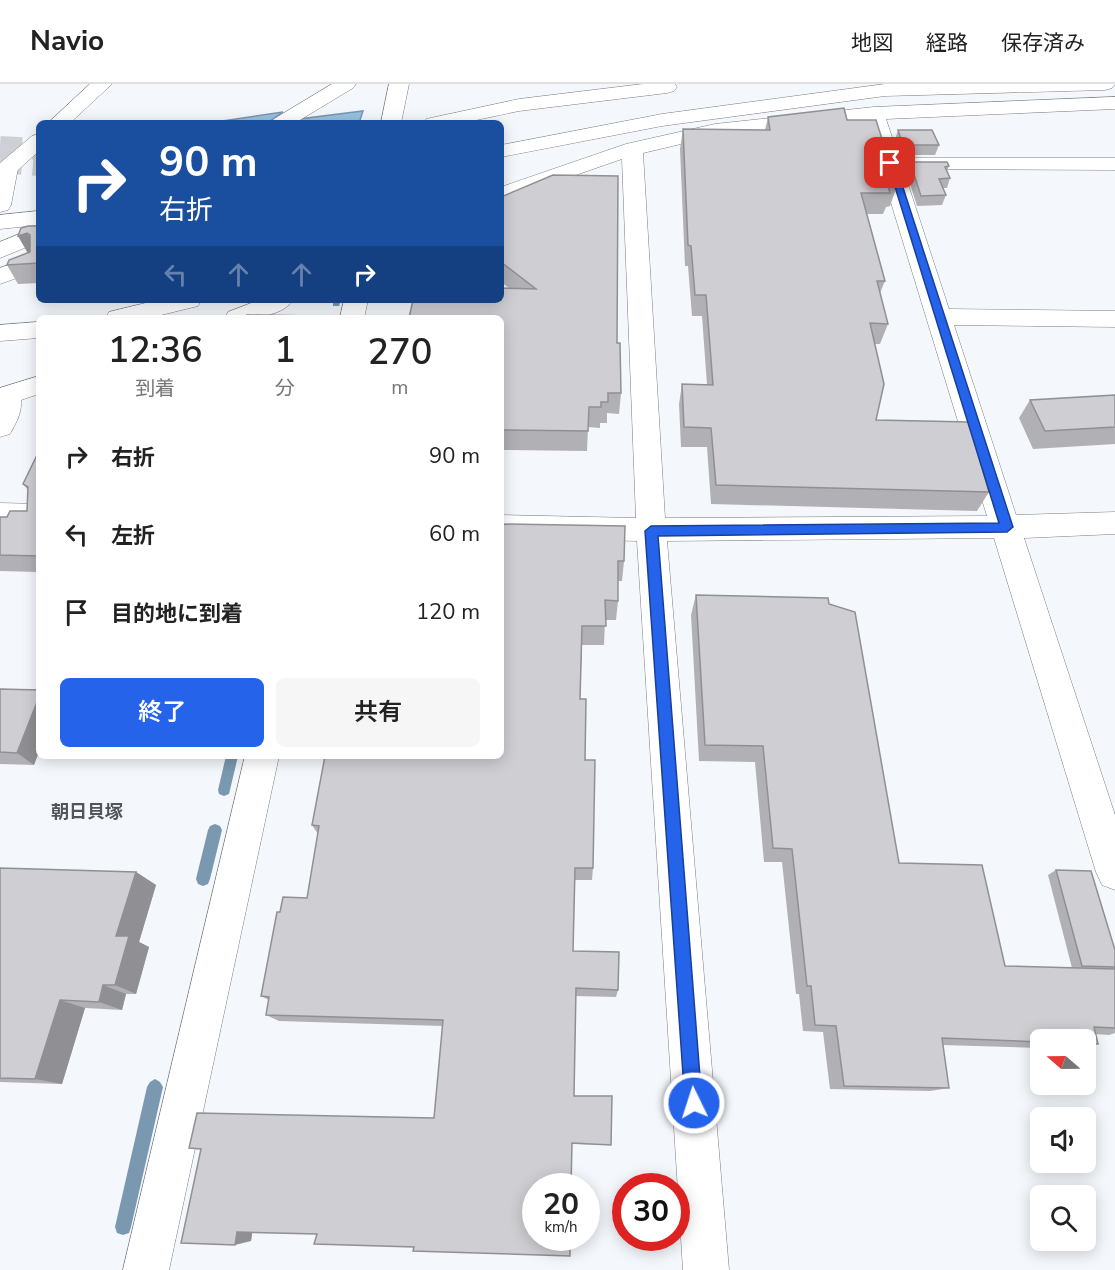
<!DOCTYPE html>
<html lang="ja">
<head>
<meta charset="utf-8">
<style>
	:root { --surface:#fff; --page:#f6f6f6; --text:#222; --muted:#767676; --line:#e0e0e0; --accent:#2563eb }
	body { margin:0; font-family:"Nunito Sans","Noto Sans JP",sans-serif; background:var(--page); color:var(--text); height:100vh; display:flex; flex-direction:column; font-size:22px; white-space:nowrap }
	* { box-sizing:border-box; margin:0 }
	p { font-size:20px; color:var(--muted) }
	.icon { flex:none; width:33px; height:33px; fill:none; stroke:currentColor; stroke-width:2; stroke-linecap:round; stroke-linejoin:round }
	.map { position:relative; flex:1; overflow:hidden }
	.sheet { position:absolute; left:36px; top:231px; width:468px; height:444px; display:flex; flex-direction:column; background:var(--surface); border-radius:9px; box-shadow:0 3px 15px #0003 }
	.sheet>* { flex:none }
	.top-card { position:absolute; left:36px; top:36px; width:468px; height:183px; border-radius:9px; box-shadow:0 3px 15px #0003; background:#1a4fa0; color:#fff; overflow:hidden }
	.needle { width:39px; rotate:290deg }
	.buttons { position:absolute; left:1030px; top:945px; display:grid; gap:12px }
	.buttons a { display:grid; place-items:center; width:66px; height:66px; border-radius:9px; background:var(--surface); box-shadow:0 3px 15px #0003; font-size:30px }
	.speed { position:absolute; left:522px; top:1089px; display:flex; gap:12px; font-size:30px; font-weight:700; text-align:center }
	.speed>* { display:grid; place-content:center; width:78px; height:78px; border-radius:50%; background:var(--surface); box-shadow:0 3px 15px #0003; line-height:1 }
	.speed small { font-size:15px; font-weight:400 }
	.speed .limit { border:9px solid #d22; background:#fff; color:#111 }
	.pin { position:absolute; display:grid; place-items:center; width:51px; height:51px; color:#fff; margin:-26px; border-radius:12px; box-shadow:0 3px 9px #0006 }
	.me { position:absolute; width:66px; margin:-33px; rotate:356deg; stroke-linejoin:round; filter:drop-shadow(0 0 4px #0008) }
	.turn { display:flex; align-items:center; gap:21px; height:126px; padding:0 24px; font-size:27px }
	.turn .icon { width:78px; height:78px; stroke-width:2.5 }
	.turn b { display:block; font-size:42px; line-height:51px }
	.lanes { display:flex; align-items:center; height:57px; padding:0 24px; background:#0003; justify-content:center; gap:30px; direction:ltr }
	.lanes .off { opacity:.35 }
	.eta { display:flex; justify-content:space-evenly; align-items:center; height:102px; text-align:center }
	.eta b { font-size:36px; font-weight:600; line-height:42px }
	.action { display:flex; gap:12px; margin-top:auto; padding:12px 24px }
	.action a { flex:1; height:69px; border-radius:9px; background:var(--accent); color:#fff; font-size:24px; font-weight:600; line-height:69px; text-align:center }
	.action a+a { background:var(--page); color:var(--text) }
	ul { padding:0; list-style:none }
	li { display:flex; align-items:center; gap:18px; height:78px; padding:0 24px }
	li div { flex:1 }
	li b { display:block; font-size:22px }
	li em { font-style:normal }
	header { display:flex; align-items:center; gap:36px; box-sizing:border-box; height:84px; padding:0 30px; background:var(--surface); border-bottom:2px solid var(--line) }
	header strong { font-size:28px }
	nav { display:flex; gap:33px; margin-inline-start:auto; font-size:21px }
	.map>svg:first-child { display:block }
</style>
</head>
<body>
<header>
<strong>Navio</strong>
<nav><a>地図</a><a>経路</a><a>保存済み</a></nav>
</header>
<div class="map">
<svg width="1115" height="1186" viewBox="0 0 1115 1186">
	<rect width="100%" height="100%" fill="#f4f7fc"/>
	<path fill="#97c2e2" stroke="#7a98af" stroke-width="1.5" d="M363,27L359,39H209L283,28L267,39Z"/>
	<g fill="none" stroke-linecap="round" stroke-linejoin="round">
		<path fill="#7a98af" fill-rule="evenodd" d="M333,216H341L339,222H333Z
			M226,672H238L230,706L229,710L224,712L219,710L218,706Z
			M215,740L220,742L222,746L210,795L208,800L203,802L198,800L196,795L208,746L210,742Z
			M155,995L160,998L163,1003L131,1143L129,1149L123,1151L117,1149L115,1143L147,1003L150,998Z"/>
		<path stroke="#ced0d5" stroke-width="22" stroke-dasharray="22 11" stroke-linecap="butt" d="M0,78L39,81"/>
		<path stroke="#ced0d5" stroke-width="22" stroke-dasharray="22 11" stroke-linecap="butt" d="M0,63L39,65"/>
		<defs>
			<path id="minor" d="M389,0H409L401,39H381Z
				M1115,13V25L886,35L899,74H1115V86L903,85L949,225L1115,227V243L954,241L1016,431L1115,428V450L1024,454L1115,731V806L1102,801L1096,788L994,454L667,457L729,1186H683L637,457L501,453V431L636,434L622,75L501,117V103L626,60L715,40L874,23ZM866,37L987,432L665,434L643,69L715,52Z
				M7,78L15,79L18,84L11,121L8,126L0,128V79Z
				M259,216H293C281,235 245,234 225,234L228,228Z
				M344,216H368L364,234H340Z
				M39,292V310L21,316C22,329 16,339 10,350L0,353V304Z
				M0,419L39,420V442L0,441Z
				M245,672H279L169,1186H123Z"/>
			<path id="trunk" d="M90,0H112L70,39H48Z
				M39,50V67L8,95L0,96V79L32,52Z"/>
			<path id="motorway" d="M332,0H356L353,4L295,39H271L274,35Z
				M643,0H675L677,3L674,7L667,9L519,27L462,39H423L426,35L519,15Z
				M885,0H1115L1112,4L1105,6L885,12L662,42L501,73V61L662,30Z
				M7,78L15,79L18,84L8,96L0,97V79Z
				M39,127V141L0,145V131Z
				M39,142V158L0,174V158Z
				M39,170V186L0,200V184Z
				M158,216H201L198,222L149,234H106L109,228Z
				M39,238V254L0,257V241Z"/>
		</defs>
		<use href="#minor" stroke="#7b7d82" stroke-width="1"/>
		<use href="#trunk" stroke="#7b7d82" stroke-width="1"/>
		<use href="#motorway" stroke="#7b7d82" stroke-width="1"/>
		<use href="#minor" fill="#fff" fill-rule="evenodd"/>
		<use href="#trunk" fill="#fff" fill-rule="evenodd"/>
		<use href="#motorway" fill="#fff" fill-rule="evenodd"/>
	</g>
	<path fill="#b1b1b5" d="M768,33L847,36L897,102L890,122L886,123L883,130H867L885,197L880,209L888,240L880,260H875L876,336L989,408L977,427L711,420L707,363H681L679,320L682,300L707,301L702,232H692L688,182H685L680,65L683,45L765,46Z
		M898,46L939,61L935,71H900L895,56Z
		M910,78L949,82L947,87L950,94L947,104H943L946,111L942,121L917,122L906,87Z
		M501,113L617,259L621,309L619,330L607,329V339H600V344L588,343L587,367L501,366V234L509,204L501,198Z
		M39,142V199L18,200L7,181L28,169L18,152Z
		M1115,311V360L1033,365L1019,334L1030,316Z
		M39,367V488L0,487V433H7L27,427L28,406L23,400Z
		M501,440L624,477L622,497H618V517L616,536H605L604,561H582L580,615L593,784L592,796H575L573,867L618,906L616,913L576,912L574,1012L611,1061H609L572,1060L414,1163L317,1150L252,1148L251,1157L181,1159L434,1034L443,942L279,937L266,931L269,916L261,912L280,828L307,814L318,750L312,741L501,672Z
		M696,511L829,520L899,779L1005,882L1072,884L1048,791L1056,786L1115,866V949L1109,951L1096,950L1098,960L1086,962V956H1041V964L943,961L949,1004L930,1007L830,1005L823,948L803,947L799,910H796L782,778H764L755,678L699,677L691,531Z
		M0,605L34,681L0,680Z
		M0,784L136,788L156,801L139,858L149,863L136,910H126L122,926L85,924L62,1000L0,998Z"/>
	<path fill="#909094" d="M27,149L38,168L29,171L18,152Z
		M39,613V668L34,681L17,669Z
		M136,788L156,801L139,858L149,863L136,910L115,901L116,852Z
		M103,901L126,910L122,926L99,918Z
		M60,916L85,924L62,1000L35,995Z
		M253,1144L251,1157L235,1161L237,1148Z"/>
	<path fill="#ceced3" stroke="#909094" stroke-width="1.5" d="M844,24L847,36H876L897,102H888L890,109H861L885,197H877L888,240L870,239L884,300L876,336L969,338L989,408L716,401L711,344L684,343L682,300L713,301L706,211H695L691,162L688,161L683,45L770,46L768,33Z
		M898,46H932L939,61H903Z
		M910,78H947L949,82L945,83L950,94L939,95L946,111L921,112Z
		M553,91L618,92L617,259H620L621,309H608V318H601V323H589L588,347L501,346V234H409L413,216H501V204L536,205L501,178V113Z
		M28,142H39V179L7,181L9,176L30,168V151L27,149L18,152L21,144Z
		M247,231L313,232L312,234H246Z
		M1115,311V343L1045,347L1030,316Z
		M39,367V472L0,471V433H7L10,427H27L28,403L23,400Z
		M501,440L625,442L624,477H618V517L605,516L606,542H582L580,615H586L585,676H595L593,784H575L573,867L619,868L618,906L576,904L574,1012H612L611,1061L572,1059L571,1102H536V1154H570V1172L413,1167L414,1163L314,1160L317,1150L237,1148L235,1161L181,1159L201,1065L189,1064L197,1029L434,1034L443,936L266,931L269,913L261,912L277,828H280L283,813L307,814L319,742L312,741L325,672H501Z
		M696,511L828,514L829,520L855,528L899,779L982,781L1005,882L1115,885V944L1094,943L1098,960L1086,959V956H1041V958L942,954L949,1004L844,1002L836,942L815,941L811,902H807L792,765L773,764L763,662L705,661Z
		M0,605L39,606V613L17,669L0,668Z
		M0,784L136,788L116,852H129L115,901H103L99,918L60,916L35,995L0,994Z
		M1056,786L1091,787L1115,866V883L1082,882Z"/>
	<path fill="#2563eb" stroke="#184099" stroke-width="1.5" d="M887,77L895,79L1013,443L1007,448L658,452L702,1019L700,1025L694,1028L687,1025L685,1019L645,447L651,442L999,439Z"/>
	<g text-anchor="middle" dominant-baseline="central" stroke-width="6" stroke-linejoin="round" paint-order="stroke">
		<g font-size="18" font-weight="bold" fill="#525559" stroke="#f4f7fc">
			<text x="87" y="728">朝日貝塚</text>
		</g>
	</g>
</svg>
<div class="buttons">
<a><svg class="needle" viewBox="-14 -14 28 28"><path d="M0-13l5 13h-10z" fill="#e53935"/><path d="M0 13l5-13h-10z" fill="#767676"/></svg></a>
<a><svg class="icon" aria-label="sound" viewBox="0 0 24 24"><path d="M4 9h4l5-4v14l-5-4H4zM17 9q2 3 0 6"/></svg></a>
<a><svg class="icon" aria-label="search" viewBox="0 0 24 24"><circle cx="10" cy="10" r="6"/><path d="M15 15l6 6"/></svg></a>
</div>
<div class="speed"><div>20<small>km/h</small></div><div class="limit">30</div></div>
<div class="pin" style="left:890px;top:79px;background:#d93025"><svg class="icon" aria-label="arrive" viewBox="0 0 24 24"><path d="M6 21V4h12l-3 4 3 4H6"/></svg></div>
<svg class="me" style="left:694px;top:1019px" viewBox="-20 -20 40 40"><circle r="17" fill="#2563eb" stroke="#fff" stroke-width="3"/><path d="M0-11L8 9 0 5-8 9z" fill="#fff"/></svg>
<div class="top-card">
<div class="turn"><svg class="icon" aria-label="right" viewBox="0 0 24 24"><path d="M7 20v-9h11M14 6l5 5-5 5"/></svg><div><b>90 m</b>右折</div></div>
<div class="lanes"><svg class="icon off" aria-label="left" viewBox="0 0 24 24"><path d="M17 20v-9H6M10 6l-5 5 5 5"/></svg><svg class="icon off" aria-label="ahead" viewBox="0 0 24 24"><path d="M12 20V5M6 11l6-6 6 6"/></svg><svg class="icon off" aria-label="ahead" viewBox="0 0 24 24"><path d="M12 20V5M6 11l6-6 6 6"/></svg><svg class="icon" aria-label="right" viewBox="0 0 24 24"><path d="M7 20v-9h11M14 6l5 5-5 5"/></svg></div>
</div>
<section class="sheet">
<div class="eta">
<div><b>12:36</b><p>到着</p></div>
<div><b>1</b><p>分</p></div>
<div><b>270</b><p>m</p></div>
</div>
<ul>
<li><svg class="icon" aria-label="right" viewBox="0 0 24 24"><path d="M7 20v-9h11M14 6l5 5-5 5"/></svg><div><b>右折</b></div><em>90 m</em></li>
<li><svg class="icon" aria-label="left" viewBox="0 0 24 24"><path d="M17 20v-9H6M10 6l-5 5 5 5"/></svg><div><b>左折</b></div><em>60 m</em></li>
<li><svg class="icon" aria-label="arrive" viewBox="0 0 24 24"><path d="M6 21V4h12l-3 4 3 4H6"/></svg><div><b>目的地に到着</b></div><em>120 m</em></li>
</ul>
<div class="action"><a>終了</a><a>共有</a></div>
</section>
</div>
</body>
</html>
